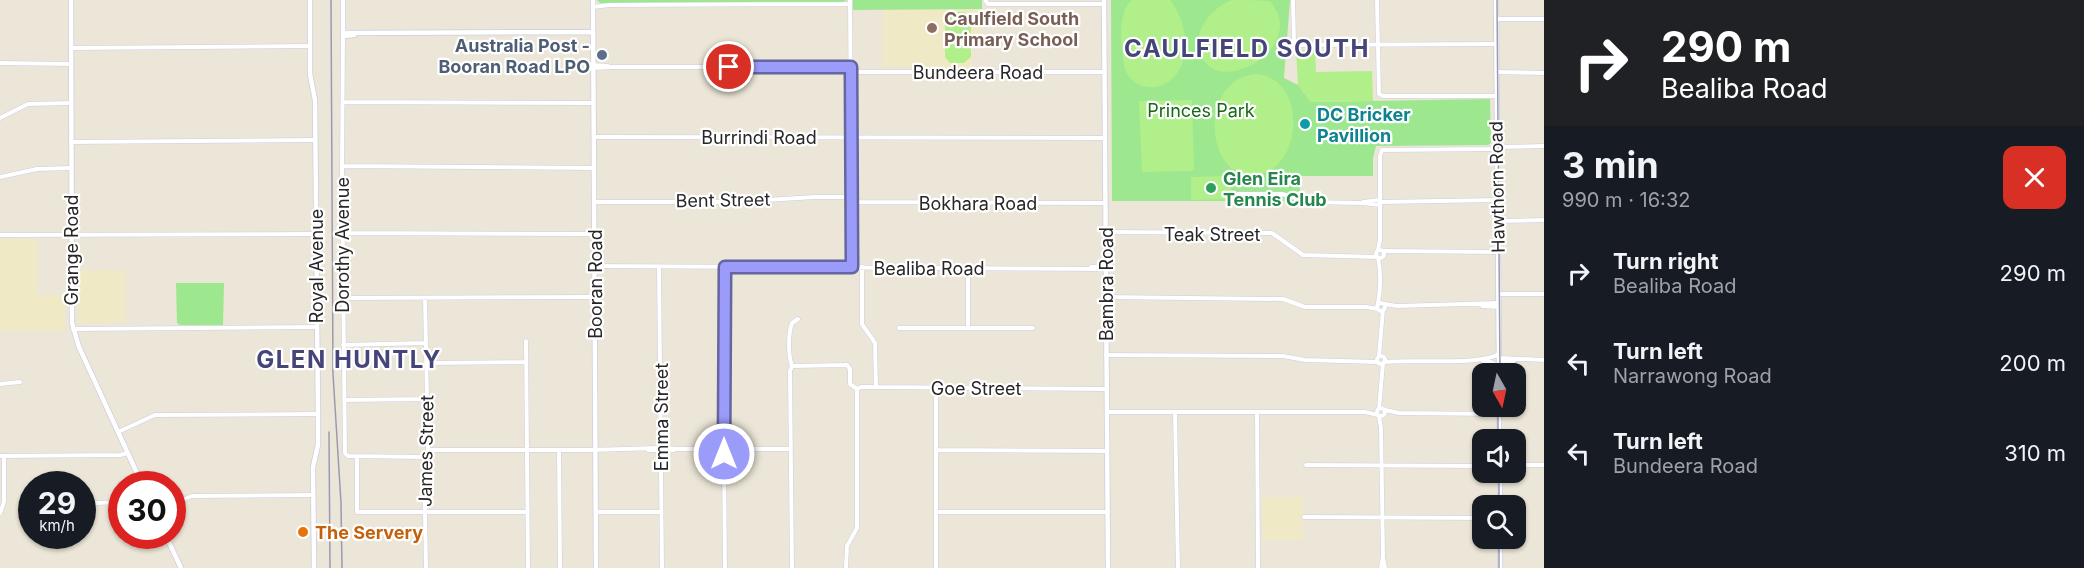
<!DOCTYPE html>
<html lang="en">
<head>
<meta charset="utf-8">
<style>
	:root { --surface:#171b24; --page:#20242c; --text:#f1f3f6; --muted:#9ea1a6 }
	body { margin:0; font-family:Inter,sans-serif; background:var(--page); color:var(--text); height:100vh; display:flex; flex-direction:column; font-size:22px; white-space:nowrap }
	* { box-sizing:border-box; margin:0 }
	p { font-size:20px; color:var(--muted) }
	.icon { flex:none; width:33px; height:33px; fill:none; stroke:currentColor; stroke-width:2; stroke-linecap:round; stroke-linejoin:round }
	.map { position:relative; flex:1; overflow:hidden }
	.details { display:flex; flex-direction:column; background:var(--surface); width:540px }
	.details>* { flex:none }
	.guide { background:#202124; color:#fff; overflow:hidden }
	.needle { width:39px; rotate:171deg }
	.controls { position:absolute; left:1472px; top:363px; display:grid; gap:12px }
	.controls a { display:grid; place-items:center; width:54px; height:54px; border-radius:12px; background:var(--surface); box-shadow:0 2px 4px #0004; font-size:30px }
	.speed { position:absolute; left:18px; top:471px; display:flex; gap:12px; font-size:30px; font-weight:700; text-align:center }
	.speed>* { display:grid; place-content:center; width:78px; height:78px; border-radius:50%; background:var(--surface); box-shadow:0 2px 4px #0004; line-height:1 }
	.speed small { font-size:15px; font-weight:400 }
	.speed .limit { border:9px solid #d22; background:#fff; color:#111 }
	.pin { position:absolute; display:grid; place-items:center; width:51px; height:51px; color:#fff; margin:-26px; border:3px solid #fff; border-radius:50%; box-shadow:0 2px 6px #0007 }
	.me { position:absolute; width:66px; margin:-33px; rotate:0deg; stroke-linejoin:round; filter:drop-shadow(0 0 4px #0008) }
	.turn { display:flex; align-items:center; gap:21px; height:126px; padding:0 18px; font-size:27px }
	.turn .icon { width:78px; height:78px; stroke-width:2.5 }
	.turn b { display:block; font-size:42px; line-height:51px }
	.round { display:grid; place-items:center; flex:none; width:63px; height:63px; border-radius:12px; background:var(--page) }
	.head { display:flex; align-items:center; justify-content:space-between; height:102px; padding:0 18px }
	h1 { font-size:36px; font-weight:700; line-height:45px }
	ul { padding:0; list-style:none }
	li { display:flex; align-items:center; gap:18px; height:90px; padding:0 18px }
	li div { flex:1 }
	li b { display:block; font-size:22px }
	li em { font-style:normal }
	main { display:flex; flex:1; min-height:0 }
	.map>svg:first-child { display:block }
</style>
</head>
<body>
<main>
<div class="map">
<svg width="1544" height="568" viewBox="0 0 1544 568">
	<rect width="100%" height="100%" fill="#ebe6d7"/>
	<path fill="#efe9c5" d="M883,9H981V47H972V67H883Z
		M0,239H37V295H65V331H0Z
		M77,270H125V322L78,323Z
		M1263,497H1303V540H1263Z"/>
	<path fill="#9de78f" d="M597,0H847L843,2L600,3Z
		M853,0H982V9L853,10Z
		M1111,0H1290L1284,78L1298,85L1311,102L1490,99L1491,143L1488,145L1376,146L1373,158V176H1300V204L1293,201H1112Z
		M176,283H224L223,325H180L177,323Z"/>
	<path fill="#b1ef8a" d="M1134,0H1170C1186,21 1193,55 1174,77C1159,94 1132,89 1125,69C1123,63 1123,56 1122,50C1120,33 1120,15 1130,1Z
		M1232,0C1242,0 1259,0 1269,1C1273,3 1274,8 1277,12C1295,50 1228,91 1205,62C1187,39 1208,9 1232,0Z
		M950,12H965L971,18V57L964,63H950L945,57V21L946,15Z
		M1296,50H1315L1316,72L1372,71L1373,101L1311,102L1298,85Z
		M1255,74C1312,77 1302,181 1248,175C1237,174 1228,167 1223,158C1205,128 1216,78 1255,74Z
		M1192,100L1194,169L1191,171L1142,172L1139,101Z
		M1231,176L1232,199L1191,200V177Z"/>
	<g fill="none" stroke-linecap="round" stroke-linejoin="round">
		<defs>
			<path id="minor" d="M850,0L852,267
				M985,0L988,4H1104
				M1293,0L1294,42L1296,45L1496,44
				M1377,0L1379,94L1383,96H1497
				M593,7L609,5L850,4
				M343,36L342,170L345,453L348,456L424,457
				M71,48L310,46
				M0,63L71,64
				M593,65L608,66
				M593,68L614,67H851
				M851,72H1105
				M1496,72L1544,73
				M343,102L593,103
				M0,118L28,104L71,103
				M594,137L1105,138
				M71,142L315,140
				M1497,147L1544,146
				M342,166L594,168
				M0,177L37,169L71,168
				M1238,194H1282L1309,202L1362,203L1380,205
				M594,202H734L815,197H851
				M852,202L1105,203
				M1363,202L1380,200
				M1380,202L1498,200
				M1498,221L1544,220
				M1105,232L1272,233L1303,255L1378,257
				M343,233L594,234
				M0,235L316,234
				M1376 254a4 4 0 1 1 8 0a4 4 0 1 1-8 0Z
				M1378,250L1380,240V156L1382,150L1497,149
				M1384,251L1498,252
				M1378,257C1381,273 1381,288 1378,303
				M594,266L1105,269
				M659,267L662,568
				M862,267V324L875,343L876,387
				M1091,267L1105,266
				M968,268V328
				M1498,294H1544
				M1105,297L1283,299L1305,307H1366L1378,309
				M343,298L595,297
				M425,298L428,450L424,457L426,568
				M1377 307a4 4 0 1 1 8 0a4 4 0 1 1-8 0Z
				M1384,304L1397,306L1498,303
				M1482,306L1498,307
				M899,328H1033
				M73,329L317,327
				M526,341L528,568
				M343,345L426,343
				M1106,355L1283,356L1305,360L1378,362
				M1377 360a4 4 0 1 1 8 0a4 4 0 1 1-8 0Z
				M1379,356L1383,310
				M1499,358L1544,360
				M1483,361L1491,362L1499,366
				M1384,362C1413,359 1478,366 1499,354
				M1499,362L1514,361
				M426,363L526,362
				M792,366L847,365L850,369V384L857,389
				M0,384L20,382
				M936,388V568
				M857,389L861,387H876L1106,389
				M344,400L427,399
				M1377 412a4 4 0 1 1 8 0a4 4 0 1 1-8 0Z
				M1379,409L1383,363
				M1385,410L1399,413L1499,414
				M1107,412H1365L1378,415
				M1175,413L1178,568
				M1257,413L1258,568
				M1379,416L1381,428L1383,555L1381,568
				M118,432L155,415L318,414
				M681,449H791
				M428,450H590L657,448L682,449
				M559,450L560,568
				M648,450H674
				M936,450L1107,451
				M0,456L120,455L128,453
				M357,457V512H528
				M1306,465L1482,466
				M1515,465H1544
				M172,504L192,496L313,495
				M82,508L96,503L122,502
				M596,512H661
				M936,512H1107
				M0,513L4,502V456
				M1304,517L1482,518
				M1383,558L1385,568
				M725,568L723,348L725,325V267
				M792,568L790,371L792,366C788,355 788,334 792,323L798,319
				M846,568L847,546L857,528V389"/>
			<path id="tertiary" d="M310,0V74L315,100L318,414V445L313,467L314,568
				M343,0V36L354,35
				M593,0L596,568
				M1104,0L1108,568
				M1496,19H1544
				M344,33L593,32"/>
			<path id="secondary" d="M71,0L72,323L79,347L142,484
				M1496,0L1499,374
				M1499,406V440
				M1500,472V506
				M166,536L181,568
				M1500,538V568"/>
		</defs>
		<use href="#minor" stroke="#cdcde2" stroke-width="5"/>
		<use href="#tertiary" stroke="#cdcde2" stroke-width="6"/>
		<use href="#secondary" stroke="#cdcde2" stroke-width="6"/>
		<use href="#minor" stroke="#fff" stroke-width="4"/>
		<use href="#tertiary" stroke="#fff" stroke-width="4.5"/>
		<use href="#secondary" stroke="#fff" stroke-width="4.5"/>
		<path stroke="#9b9ab4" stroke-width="1.5" d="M1497,0L1500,374
			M1498,406V440
			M1499,472V506
			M1499,538V568"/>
		<path stroke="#9b9ab4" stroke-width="1.5" d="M331,0L333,374L341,503L342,568
			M329,432L330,568"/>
	</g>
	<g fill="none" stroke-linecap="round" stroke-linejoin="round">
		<defs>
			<path id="route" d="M724,454L725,267H852L851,67H729"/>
		</defs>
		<use href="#route" stroke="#6565a2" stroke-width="15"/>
		<use href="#route" stroke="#9b9cfa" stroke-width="10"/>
	</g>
	<circle fill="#8d6e63" stroke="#fff" stroke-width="2" cx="932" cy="28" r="6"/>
	<circle fill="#5c6f8a" stroke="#fff" stroke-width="2" cx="602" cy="55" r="6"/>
	<circle fill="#0f9aa8" stroke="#fff" stroke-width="2" cx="1305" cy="124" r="6"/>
	<circle fill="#2e9e5b" stroke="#fff" stroke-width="2" cx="1211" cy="188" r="6"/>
	<circle fill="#e8710a" stroke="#fff" stroke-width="2" cx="303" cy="532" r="6"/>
	<g text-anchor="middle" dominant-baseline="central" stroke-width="4.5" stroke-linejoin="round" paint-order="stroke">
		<g font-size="18" font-weight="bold" fill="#785e54" stroke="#fff" text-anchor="start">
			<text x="944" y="18">Caulfield South<tspan x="944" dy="21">Primary School</tspan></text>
		</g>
		<g font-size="18" font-weight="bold" fill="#4e5e75" stroke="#fff" text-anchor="end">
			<text x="590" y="45">Australia Post -<tspan x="590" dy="21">Booran Road LPO</tspan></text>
		</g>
		<g font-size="18" fill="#272727" stroke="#fff">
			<text x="978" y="72">Bundeera Road</text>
			<text x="759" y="137">Burrindi Road</text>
			<text transform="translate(1497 187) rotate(-91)">Hawthorn Road</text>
			<text transform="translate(723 200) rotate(-1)">Bent Street</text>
			<text x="978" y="203">Bokhara Road</text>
			<text x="1212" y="234">Teak Street</text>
			<text transform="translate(342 245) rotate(-90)">Dorothy Avenue</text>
			<text transform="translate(71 250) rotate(-90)">Grange Road</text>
			<text transform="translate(316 266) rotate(-90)">Royal Avenue</text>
			<text x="929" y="268">Bealiba Road</text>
			<text transform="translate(595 284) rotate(-90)">Booran Road</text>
			<text transform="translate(1106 284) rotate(-90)">Bambra Road</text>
			<text x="976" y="388">Goe Street</text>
			<text transform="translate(661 417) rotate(-90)">Emma Street</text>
			<text transform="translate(426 451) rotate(-89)">James Street</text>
		</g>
		<g font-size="18" fill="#166814" stroke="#fff">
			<text x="1201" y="110">Princes Park</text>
		</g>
		<g font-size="18" font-weight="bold" fill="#0d838f" stroke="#fff" text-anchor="start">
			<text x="1317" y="114">DC Bricker<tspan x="1317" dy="21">Pavillion</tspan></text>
		</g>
		<g font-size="18" font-weight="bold" fill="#27864d" stroke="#fff" text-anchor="start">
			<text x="1223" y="178">Glen Eira<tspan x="1223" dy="21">Tennis Club</tspan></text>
		</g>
		<g font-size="18" font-weight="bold" fill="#c56008" stroke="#fff" text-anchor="start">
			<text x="315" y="532">The Servery</text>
		</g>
		<g font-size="24" font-weight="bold" letter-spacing="1.5" fill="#46457a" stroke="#fff">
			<text x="1247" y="48">CAULFIELD SOUTH</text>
			<text x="349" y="359">GLEN HUNTLY</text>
		</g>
	</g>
</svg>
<div class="controls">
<a><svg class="needle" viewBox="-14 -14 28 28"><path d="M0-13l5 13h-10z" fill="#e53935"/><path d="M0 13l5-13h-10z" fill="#9ea1a6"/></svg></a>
<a><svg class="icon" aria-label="sound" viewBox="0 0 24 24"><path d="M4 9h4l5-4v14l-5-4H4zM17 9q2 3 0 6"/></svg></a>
<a><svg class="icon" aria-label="search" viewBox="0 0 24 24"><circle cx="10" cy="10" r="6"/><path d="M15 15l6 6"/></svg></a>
</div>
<div class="speed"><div>29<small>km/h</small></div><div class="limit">30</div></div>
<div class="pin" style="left:729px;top:67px;background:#d93025"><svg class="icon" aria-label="arrive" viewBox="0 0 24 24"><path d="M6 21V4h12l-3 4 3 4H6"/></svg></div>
<svg class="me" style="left:724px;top:454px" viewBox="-20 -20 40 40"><circle r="17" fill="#9b9cfa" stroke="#fff" stroke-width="3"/><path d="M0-11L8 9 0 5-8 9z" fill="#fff"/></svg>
</div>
<section class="details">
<div class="guide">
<div class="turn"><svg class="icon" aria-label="right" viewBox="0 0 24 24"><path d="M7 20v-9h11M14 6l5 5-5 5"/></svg><div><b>290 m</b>Bealiba Road</div></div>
</div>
<div class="head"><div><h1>3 min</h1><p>990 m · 16:32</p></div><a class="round" style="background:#d93025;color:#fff"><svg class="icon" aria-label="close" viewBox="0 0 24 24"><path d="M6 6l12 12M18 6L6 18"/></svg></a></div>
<ul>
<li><svg class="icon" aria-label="right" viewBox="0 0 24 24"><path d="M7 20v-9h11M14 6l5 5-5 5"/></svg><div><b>Turn right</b><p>Bealiba Road</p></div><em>290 m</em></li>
<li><svg class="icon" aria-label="left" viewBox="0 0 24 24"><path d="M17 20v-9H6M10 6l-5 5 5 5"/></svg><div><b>Turn left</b><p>Narrawong Road</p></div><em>200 m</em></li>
<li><svg class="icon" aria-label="left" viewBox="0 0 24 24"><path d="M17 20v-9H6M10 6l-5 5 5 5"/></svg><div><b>Turn left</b><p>Bundeera Road</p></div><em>310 m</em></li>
</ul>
</section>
</main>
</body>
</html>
